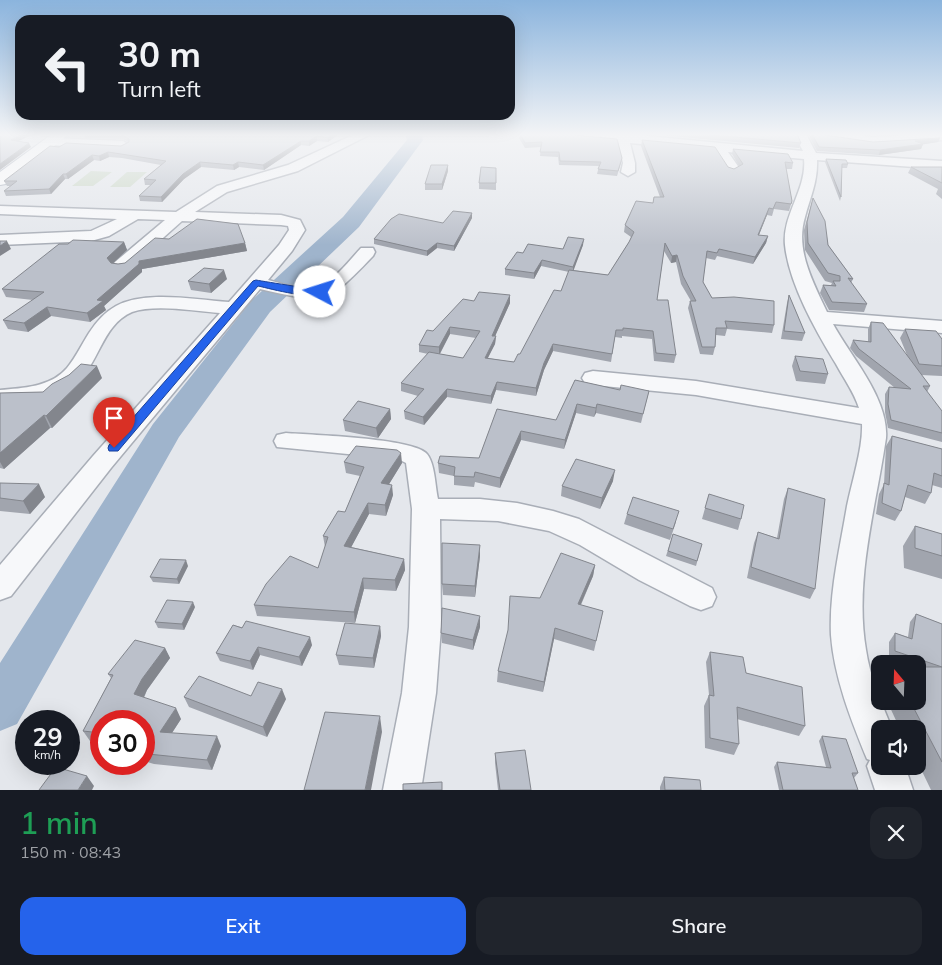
<!DOCTYPE html>
<html lang="en">
<head>
<meta charset="utf-8">
<style>
	:root { --surface:#171b24; --page:#20242c; --text:#f1f3f6; --muted:#9ea1a6; --accent:#2563eb }
	body { margin:0; font-family:Mulish,sans-serif; background:var(--page); color:var(--text); height:100vh; display:flex; flex-direction:column; font-size:19px; white-space:nowrap }
	* { box-sizing:border-box; margin:0 }
	p { font-size:16px; color:var(--muted) }
	.icon { flex:none; width:28px; height:28px; fill:none; stroke:currentColor; stroke-width:2; stroke-linecap:round; stroke-linejoin:round }
	.map { position:relative; height:790px; overflow:hidden }
	.details { display:flex; flex-direction:column; background:var(--surface); flex:1 }
	.details>* { flex:none }
	.top-card { position:absolute; left:15px; top:15px; width:500px; height:105px; border-radius:15px; box-shadow:0 5px 20px #0002; background:#171b24; color:var(--text); overflow:hidden }
	.needle { width:32px; rotate:341deg }
	.fabs { position:absolute; left:871px; top:655px; display:grid; gap:10px }
	.fabs a { display:grid; place-items:center; width:55px; height:55px; border-radius:10px; background:var(--surface); box-shadow:0 5px 20px #0002; font-size:25px }
	.speed { position:absolute; left:15px; top:710px; display:flex; gap:10px; font-size:25px; font-weight:700; text-align:center }
	.speed>* { display:grid; place-content:center; width:65px; height:65px; border-radius:50%; background:var(--surface); box-shadow:0 5px 20px #0002; line-height:1 }
	.speed small { font-size:12px; font-weight:400 }
	.speed .limit { border:8px solid #d22; background:#fff; color:#111 }
	.pin { position:absolute; display:grid; place-items:center; width:42px; height:42px; color:#fff; margin:-51px -21px; border-radius:50% 50% 50% 0; rotate:-45deg; box-shadow:0 0 5px #0007 }
	.pin .icon { rotate:45deg }
	.me { position:absolute; width:55px; margin:-28px; rotate:275deg; stroke-linejoin:round; filter:drop-shadow(0 0 4px #0008) }
	.turn { display:flex; align-items:center; gap:18px; height:105px; padding:0 20px; font-size:22px }
	.turn .icon { width:65px; height:65px; stroke-width:2.5 }
	.turn b { display:block; font-size:35px; line-height:42px }
	.round { display:grid; place-items:center; flex:none; width:52px; height:52px; border-radius:15px; background:var(--page) }
	.headline { display:flex; align-items:center; justify-content:space-between; height:85px; padding:0 20px }
	h1 { font-size:30px; font-weight:600; line-height:38px; color:#1e9e55 }
	.action { display:flex; gap:10px; margin-top:auto; padding:10px 20px }
	.action a { flex:1; height:58px; border-radius:15px; background:var(--accent); color:#fff; font-size:20px; font-weight:600; line-height:58px; text-align:center }
	.action a+a { background:var(--page); color:var(--text) }
	.map>svg:first-child { display:block }
</style>
</head>
<body>
<div class="map">
<svg width="942" height="790" viewBox="0 0 942 790">
	<rect width="100%" height="100%" fill="#e4e7ec"/>
	<path fill="#c9d6c5" d="M91,171L112,172L93,186H72Z
		M127,172H147L130,187H110Z"/>
	<g fill="none" stroke-linecap="round" stroke-linejoin="round">
		<path fill="#9fb4cc" fill-rule="evenodd" d="M405,134H421L423,140L359,227L270,312L179,437L17,724L0,731V663L153,424L252,300L343,217L407,140Z"/>
		<defs>
			<path id="minor" d="M355,134H371L298,171L227,192L195,212L281,215L300,220L305,230L292,251L268,280C280,283 306,292 318,287C334,281 349,261 361,248H373L375,252L373,256C327,304 326,304 260,289L111,468L11,596L0,600V565L93,456L220,313C195,311 155,304 132,312C101,325 99,367 73,386C53,400 24,402 0,404V390C23,388 51,387 67,368C76,357 82,344 89,333C96,322 105,312 116,306C146,290 196,300 229,302L279,245L289,230L288,226L281,225L182,221L127,270L121,271L115,270L112,266L115,262L165,220L138,219L109,236L91,241L0,245V235L91,231L117,219L0,214V206L176,212L217,186L288,165Z
				M569,134H627L803,151L794,134H806L816,153L942,161V169L817,160C818,181 810,198 805,217C795,250 813,282 827,312L942,321V333L833,324C851,357 889,399 886,438C876,507 854,580 866,650C870,678 882,703 892,729H880V766H905L913,790H875L867,766L870,760L867,759C851,720 834,677 831,635C829,592 840,548 847,506C852,481 863,448 862,424L696,395L593,385L585,383L582,378L585,373L593,371L696,381L859,408C854,392 844,379 836,364C816,331 789,284 785,245C782,215 807,189 804,159L728,152L740,169L733,173L728,172L715,151L630,143L635,163V172L628,176L621,172L623,163L618,142L575,138Z
				M818,134H851L872,137L942,134V140L872,145L824,138Z
				M52,138L123,141L129,145L123,149L48,145L46,142Z
				M286,433C311,435 414,438 427,454C435,464 435,485 438,499H480L517,503L553,511L579,519L712,588L716,597L712,606L701,610L690,606L639,580L580,545L549,531L498,521L440,519L441,627L436,693L421,790H383L402,693L409,627L412,509L406,463L398,459L277,447L274,441L277,435Z"/>
			<path id="major" d="M52,134H69L6,184L0,185V172Z"/>
		</defs>
		<use href="#minor" stroke="#a9aeb7" stroke-width="3"/>
		<use href="#major" stroke="#a3abb8" stroke-width="2"/>
		<use href="#minor" fill="#f7f8fa" fill-rule="evenodd"/>
		<use href="#major" fill="#fff" fill-rule="evenodd"/>
	</g>
	<path fill="#a1a5ae" fill-rule="evenodd" d="M84,134H339L328,142L317,141L309,146L301,145L264,170L239,167L234,170L201,167L184,179L162,202L140,201L139,196L151,185H145L144,179L161,165L122,158L109,157L100,161L94,160L68,179H65L51,194L6,196L4,191L11,186H7L4,181L59,147L121,146L128,142L123,139L85,138Z
		M520,134H574L621,163L617,176L597,174L599,166L559,165L558,157L540,156L541,147L525,148L519,138Z
		M650,134H797L801,143L799,148Z
		M808,134H823L825,135L873,142L940,138L938,142L923,144L921,149L879,155L817,151Z
		M866,134H891L872,135Z
		M642,140L734,169L739,166L732,154L733,149L793,163L792,169H786L792,201L789,211L774,209L772,216L767,215L759,235L768,236L766,243L753,264L717,256L715,260L706,258L703,282L712,298L774,325L772,333L727,329L725,336L716,335L715,347L713,355L700,354L688,308L690,301H691L681,284L676,262L671,263L664,251L657,300L676,355L674,363L654,361L652,339L622,336V338L615,337L611,362L553,351L544,370L536,396L496,390L491,404L447,397L424,425L405,419L404,411L418,396L401,391V383L428,354L419,352V345L433,331L474,301L510,303L495,336H496L495,344L488,358L514,362L520,354L561,291L569,272L541,266L534,279L505,275V269L523,253L563,249L583,245L573,270L608,275L629,242L631,237L624,232L625,225L653,203L654,197H660L641,146ZM450,334L476,338L463,358L440,354Z
		M826,159L848,164L847,168H842L841,197L840,201L825,162Z
		M448,165V171L442,190H425V184Z
		M911,167H942V199L936,194L938,189L908,173Z
		M496,168V190L479,189V183Z
		M813,198L828,245L853,279L851,283L867,304L864,312L829,310L820,293L823,285H831L832,283L825,281L805,250L804,230Z
		M472,218L454,251L437,248L427,256L374,244V239L443,223Z
		M169,239L245,243L247,251L142,269V272L104,306L106,310L90,322L51,316L28,332L8,329L3,320L33,300L6,297L2,289L68,244L124,242L127,250L113,263L118,264L125,263Z
		M227,279L211,293L191,290L188,281Z
		M789,295L805,333L802,341L781,339L787,303Z
		M871,322L907,355L900,338L905,329L942,339V376L921,375L930,386L927,392L942,433V442L888,428L885,412V394L889,387L895,388L856,356L850,348L853,340L868,342V329Z
		M795,356L828,374L825,384L796,381L792,366Z
		M102,378L52,428H50L4,469L0,468V393L43,392Z
		M575,380L620,390L649,391L641,423L596,413L594,417L576,413L564,449L521,440L500,488L475,482L474,487L454,485V476L439,473L438,463L479,458L497,409L556,420Z
		M390,409L391,419L378,438L345,431L343,420Z
		M892,436L942,449V488L932,485L931,493L925,504L905,497L901,511L895,521L876,514L879,494L884,484L886,446Z
		M344,462L402,463L389,484L393,495L386,516L369,514L351,547L404,559L405,570L396,591L364,589L355,623L257,616L254,605L318,568L325,547L323,536L345,512L360,476L346,473Z
		M613,481L600,509L561,496L562,486Z
		M0,483L45,497L30,514L0,511Z
		M788,488L815,589L810,599L747,578L754,543L758,532L777,538L784,499Z
		M709,494L741,519L738,530L702,519Z
		M627,514L676,522L670,540L624,524Z
		M915,526L942,534V579L904,568L903,546Z
		M673,534L702,544L696,566L666,556Z
		M480,556L475,597L443,595L442,584Z
		M595,565L593,576L581,605L603,611L594,651L554,639L543,692L497,682L498,671L540,598Z
		M188,566L179,584L153,582L150,577Z
		M195,607L184,630L158,628L155,622Z
		M916,614L942,624V790H931L918,763V729H900L887,701H918V664H901L889,660V642L895,633L908,637L910,622Z
		M233,625L312,645L302,666L260,655L253,670L220,661L216,653Z
		M380,626L381,636L374,668L339,665L336,655Z
		M480,627L473,650L442,643L441,633Z
		M165,648L170,658L147,690L144,698L181,719L172,733L221,746L212,770L154,764L144,761V721H101V742L90,741L83,731L111,678L108,674Z
		M710,652L746,673L805,726L799,736L737,719L739,744L734,755L705,748L704,706L709,695L706,662Z
		M251,696L286,699L267,737L189,707L184,697Z
		M822,736L858,773L854,778L858,790H779L774,767L777,762L826,767L819,741Z
		M495,753L531,790H498L495,763Z
		M36,764H64L61,768L94,786L37,766Z
		M664,777L701,790H660V787Z"/>
	<path fill="#83868d" d="M23,134H33L13,144L11,140Z
		M332,134H339L328,142V138Z
		M317,136V141L309,146V141Z
		M940,138L938,142L913,146L915,141Z
		M301,141V145L264,170L263,165Z
		M29,143L31,147L0,170V164Z
		M923,144L921,149L879,155L880,150Z
		M108,152L109,157L100,161L99,156Z
		M92,155L94,160L68,179L66,174Z
		M200,162L201,167L184,179L162,202L161,197L183,174Z
		M238,162L239,167L234,170L233,165Z
		M448,165V171L442,190V184Z
		M63,174L65,179L51,194L49,189Z
		M769,208L767,215L756,242L758,235Z
		M472,213V218L454,251V246Z
		M768,236L766,243L753,264L755,257Z
		M584,239L583,245L573,272V267Z
		M7,241L11,249L0,256V246Z
		M124,242L127,250L110,266L107,258Z
		M245,243L247,251L142,269V272L104,306L106,310L90,322L87,313L97,300L139,261Z
		M437,243V248L427,256V251Z
		M677,255L676,262L671,263L672,256Z
		M542,260L541,266L534,279V273Z
		M224,270L227,279L211,293L209,284Z
		M510,295V303L492,343V336Z
		M47,307L51,316L28,332L24,323Z
		M450,327V334L439,355V347Z
		M496,336L495,344L484,365L485,358Z
		M553,344V351L544,370L536,396V388L544,363Z
		M97,366L102,378L52,428L46,416Z
		M497,382L496,390L491,404V396Z
		M447,389V397L424,425L423,417Z
		M577,404L576,413L564,449L565,440Z
		M597,404L596,413L594,417L596,408Z
		M390,409L391,419L378,438L376,428Z
		M44,415L50,428L4,469L0,462V453Z
		M521,431V440L500,488V478Z
		M401,453L402,463L383,494L381,483Z
		M615,470L613,481L600,509L602,498Z
		M39,484L45,497L30,514L23,501Z
		M392,485L393,495L386,516L385,505Z
		M368,503L369,514L346,557L344,546Z
		M480,545V556L475,597V586Z
		M404,559L405,570L396,591L395,580Z
		M186,560L188,566L179,584L177,579Z
		M595,565L593,576L576,615L578,604Z
		M363,578L364,589L355,623L354,612Z
		M193,602L195,607L184,630L182,624Z
		M480,616V627L473,650V640Z
		M380,626L381,636L374,668L373,658Z
		M555,628L554,639L543,692L544,682Z
		M310,637L312,645L302,666L299,657Z
		M258,647L260,655L253,670L250,661Z
		M165,648L170,658L147,690L140,705L134,694L142,679Z
		M282,689L286,699L267,737L263,727Z
		M176,708L181,719L166,742L160,732Z
		M380,716L382,732L371,790H365Z
		M217,736L221,746L212,770L207,760Z
		M74,740L77,745L69,757V747Z
		M57,764H64L58,773L54,768Z
		M87,776L94,786L92,790H78Z"/>
	<path fill="#bbc0ca" stroke="#83868d" d="M0,134H23L11,140L29,143L0,164Z
		M116,134H332L328,138L317,136L309,141H301L263,165L238,162L233,165L200,162L183,174L161,197L139,196L156,180L144,179L166,161L121,154L108,152L99,156L92,155L66,174H63L49,189L4,191L17,181H4L50,146L59,147L66,143L121,146L129,142V139L122,135Z
		M520,134H574L575,135L617,139L622,158L618,171L598,169L601,162L560,161L559,152H540L542,142L525,143Z
		M700,134H797L801,143Z
		M812,134H823L825,135L873,142L940,138L915,141L923,144L880,150L819,147Z
		M642,140L715,147L728,167L734,169L743,164L733,149L788,154L793,163L785,162L792,201L791,204L776,202L773,209L769,208L758,235L768,236L755,257L719,249L717,253L707,251L703,282L712,298L734,297L774,301V325L725,321L727,328H716L715,347H702L690,301H696L683,276L677,255L672,256L665,243L657,300H668L676,355L656,353L653,331L623,328V330H616L612,354L553,344L544,363L536,388L497,382L491,396L447,389L423,417L404,411L424,389L401,383L429,352L463,358L480,331L450,327L439,347L419,345L427,330L433,331L463,299L474,301L479,292L510,295L492,336H496L485,358L514,362L518,354H520L554,290L561,291L569,270L608,275L629,242L634,232L625,225L636,201L653,203L654,197H664Z
		M826,159L846,160L848,164H842L841,197Z
		M431,165H448L442,184H425Z
		M481,167L496,168V183H479Z
		M911,167H942V183Z
		M813,198L825,221L828,245L853,279L848,278L867,304L832,302L823,285L836,286L833,281H840V276L828,273L808,243L807,222Z
		M453,211L472,213L454,246L437,243L427,251L374,239L391,219L399,214L443,223Z
		M197,219L238,224L245,243L139,261V264L97,300L103,301L87,313L47,307L24,323L3,320L44,292L2,289L59,244H68L73,240L124,242L107,258L111,263L118,264L125,263L155,238L169,239Z
		M568,237L584,239L573,267L542,260L534,273L505,269L517,252L523,253L528,244L563,249Z
		M0,241H7L0,246Z
		M204,268L224,270L209,284L188,281Z
		M789,295L805,333L784,331Z
		M871,322L883,323L930,386H923L942,411V433L891,420L888,404L889,387L911,389L859,349L853,340L871,342Z
		M905,329L936,331L942,339V366L919,364Z
		M795,356L823,359L828,374L800,371Z
		M81,364L97,366L46,416L44,415L0,453V393L43,392L52,384L69,375Z
		M575,380L620,390L621,385L649,391L643,414L597,404L596,408L577,404L565,440L521,431L500,478L475,472L474,477L454,476L455,467L438,463L440,456L479,458L497,409L556,420Z
		M358,401L390,409L376,428L343,420Z
		M892,436L942,449V476L934,473L931,493L908,485L901,511L882,503L884,483L889,485Z
		M356,446L397,450L401,453L381,483L392,485L385,505L368,503L344,546L404,559L395,580L363,578L354,612L254,605L266,584L290,556L318,568L328,537L323,536L338,511L345,512L364,467L344,462Z
		M576,459L615,470L602,498L562,486Z
		M0,483L39,484L23,501L0,498Z
		M788,488L825,499L815,589L751,567L758,532L779,539Z
		M709,494L744,505L741,519L705,508Z
		M633,497L679,511L673,529L627,514Z
		M915,526L942,534V556L915,548Z
		M673,534L702,544L697,561L668,551Z
		M442,543L480,545L475,586L442,584Z
		M561,553L595,565L578,604L603,611L596,641L555,628L544,682L498,671L508,630L510,596L540,598Z
		M160,559L186,560L177,579L150,577Z
		M167,600L193,602L182,624L155,622Z
		M442,608L480,616L473,640L441,633Z
		M916,614L942,624V667L895,651V633L912,639Z
		M246,621L310,637L299,657L258,647L250,661L216,653L233,625L242,628Z
		M345,623L380,626L373,658L336,655Z
		M135,640L165,648L142,679L134,694L176,708L160,732L217,736L207,760L148,754L144,753V721H101V733L83,731L113,675L108,674Z
		M710,652L743,657L746,673L802,687L805,726L737,707L739,744L710,738L709,695L714,696Z
		M918,667H942V762L910,701H918Z
		M199,676L251,696L258,682L282,689L263,727L184,697Z
		M325,712L380,716L365,790H304Z
		M822,736L846,739L858,773H852L858,790H783L777,762L831,768Z
		M69,739L74,740L69,747Z
		M525,750L531,790H500L495,753Z
		M42,764H57L54,768Z
		M56,767L87,776L78,790H39Z
		M664,777L700,780L701,790H665Z
		M442,782V790H403V784Z"/>
	<linearGradient id="sky" x2="0" y2="1"><stop stop-color="#8bb4dd"/><stop offset="0.55" stop-color="#f3f4f6"/><stop offset="1" stop-color="#f3f4f6" stop-opacity="0"/></linearGradient>
	<rect width="942" height="245" fill="url(#sky)"/>
	<path fill="#2563eb" stroke="#184099" d="M256,280C266,282 322,290 325,292C314,301 272,289 258,286L118,451H109L108,448L109,445L253,281Z"/>
</svg>
<div class="fabs">
<a><svg class="needle" viewBox="-14 -14 28 28"><path d="M0-13l5 13h-10z" fill="#e53935"/><path d="M0 13l5-13h-10z" fill="#9ea1a6"/></svg></a>
<a><svg class="icon" aria-label="sound" viewBox="0 0 24 24"><path d="M4 9h4l5-4v14l-5-4H4zM17 9q2 3 0 6"/></svg></a>
</div>
<div class="speed"><div>29<small>km/h</small></div><div class="limit">30</div></div>
<div class="pin" style="left:114px;top:448px;background:#d93025"><svg class="icon" aria-label="arrive" viewBox="0 0 24 24"><path d="M6 21V4h12l-3 4 3 4H6"/></svg></div>
<svg class="me" style="left:320px;top:292px" viewBox="-20 -20 40 40"><circle r="19" fill="#fff"/><path d="M0-13L10 11 0 6-10 11z" fill="#2563eb"/></svg>
<div class="top-card">
<div class="turn"><svg class="icon" aria-label="left" viewBox="0 0 24 24"><path d="M17 20v-9H6M10 6l-5 5 5 5"/></svg><div><b>30 m</b>Turn left</div></div>
</div>
</div>
<section class="details">
<div class="headline"><div><h1>1 min</h1><p>150 m · 08:43</p></div><a class="round"><svg class="icon" aria-label="close" viewBox="0 0 24 24"><path d="M6 6l12 12M18 6L6 18"/></svg></a></div>
<div class="action"><a>Exit</a><a>Share</a></div>
</section>
</body>
</html>
